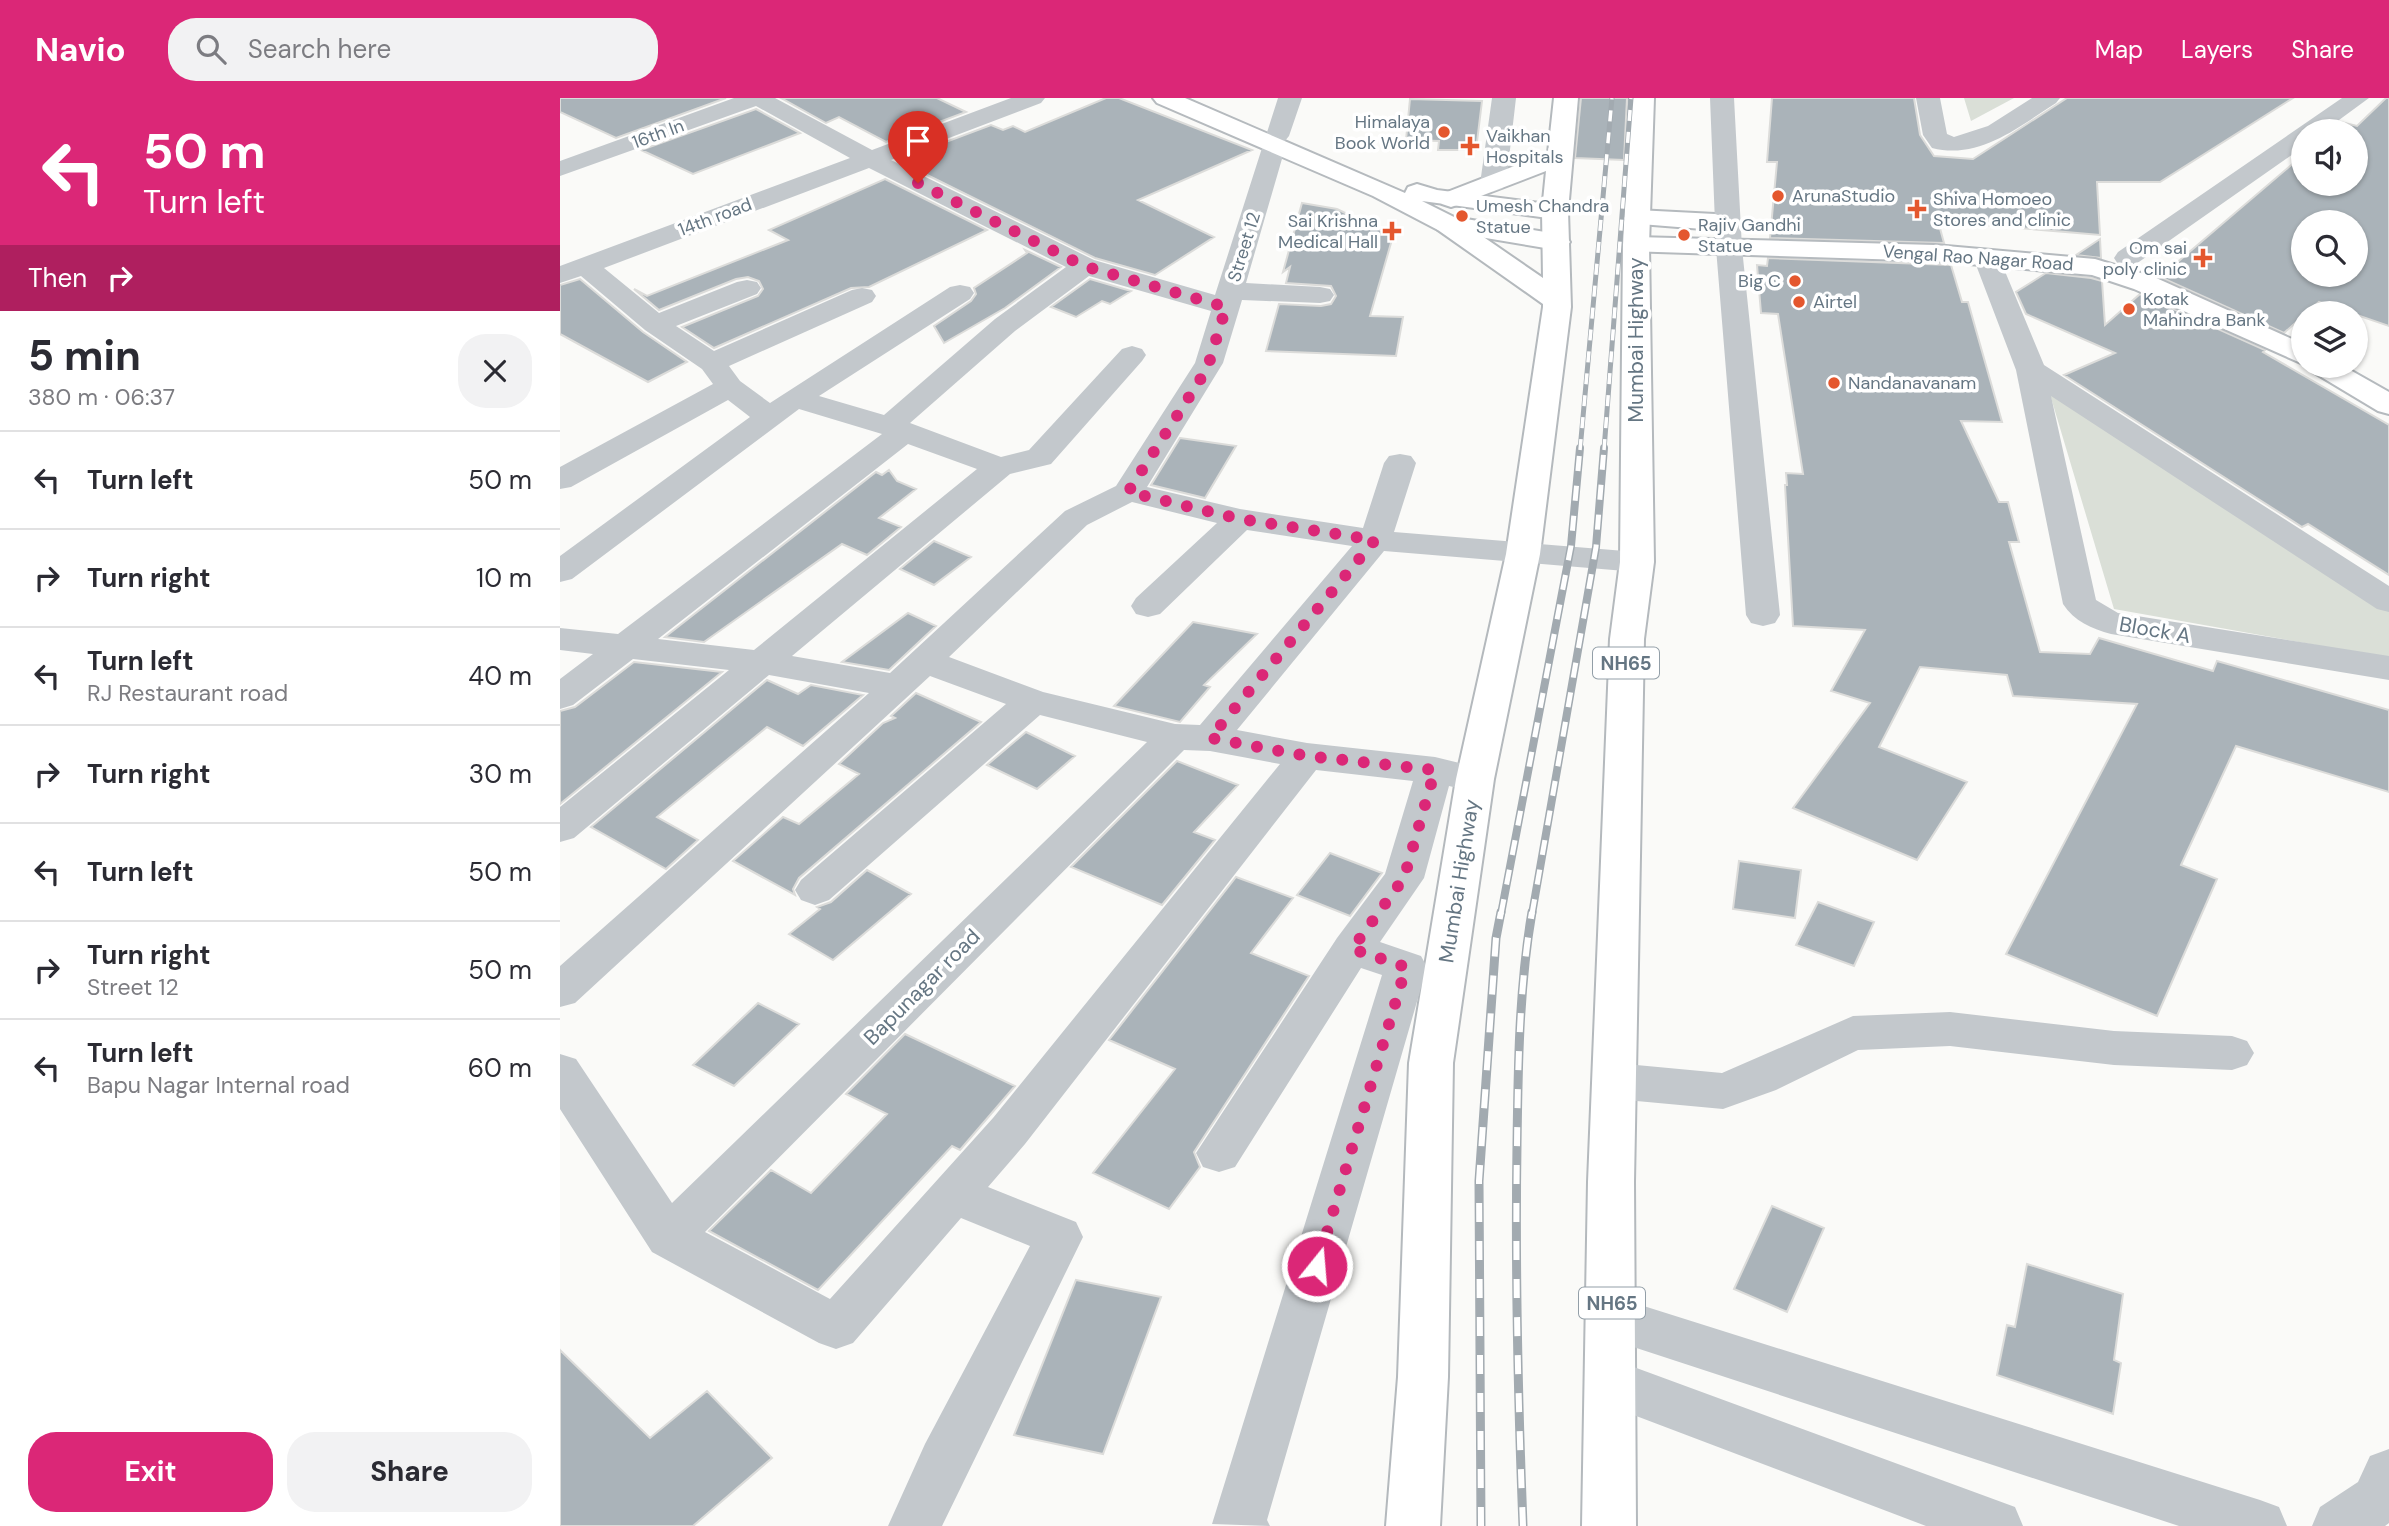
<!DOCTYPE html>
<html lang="en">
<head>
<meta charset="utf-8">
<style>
	:root { --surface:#fff; --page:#f2f2f3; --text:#2b2b33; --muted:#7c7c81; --line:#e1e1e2; --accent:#db2777 }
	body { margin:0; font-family:"DM Sans",sans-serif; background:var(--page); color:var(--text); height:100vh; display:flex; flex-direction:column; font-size:26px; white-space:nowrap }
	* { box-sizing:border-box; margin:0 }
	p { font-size:23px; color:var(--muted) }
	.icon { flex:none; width:38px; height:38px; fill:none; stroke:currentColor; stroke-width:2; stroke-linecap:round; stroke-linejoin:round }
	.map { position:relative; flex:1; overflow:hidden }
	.details { display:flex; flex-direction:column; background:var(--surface); width:560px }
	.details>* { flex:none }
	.banner { background:#db2777; color:#fff; overflow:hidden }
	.buttons { position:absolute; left:1731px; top:21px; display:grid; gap:14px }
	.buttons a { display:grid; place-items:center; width:77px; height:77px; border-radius:50%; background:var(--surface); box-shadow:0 2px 5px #0004; font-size:35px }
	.pin { position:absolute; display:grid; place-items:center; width:60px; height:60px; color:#fff; margin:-72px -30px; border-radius:50% 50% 50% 0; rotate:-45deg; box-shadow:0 0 7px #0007 }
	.pin .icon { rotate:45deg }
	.me { position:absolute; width:77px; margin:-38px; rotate:17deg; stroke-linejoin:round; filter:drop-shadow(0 0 5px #0008) }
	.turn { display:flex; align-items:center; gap:24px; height:147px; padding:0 28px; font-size:32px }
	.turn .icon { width:91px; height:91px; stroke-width:2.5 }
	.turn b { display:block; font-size:49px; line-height:60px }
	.then { display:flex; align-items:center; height:66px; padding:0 28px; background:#0003; gap:14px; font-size:26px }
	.round { display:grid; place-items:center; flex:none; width:74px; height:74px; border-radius:28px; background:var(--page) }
	.summary { display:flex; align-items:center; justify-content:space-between; height:119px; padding:0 28px }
	h1 { font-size:42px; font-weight:700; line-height:52px }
	.primary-button { display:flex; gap:14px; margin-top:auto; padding:14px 28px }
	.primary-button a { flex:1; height:80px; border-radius:28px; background:var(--accent); color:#fff; font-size:28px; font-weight:700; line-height:80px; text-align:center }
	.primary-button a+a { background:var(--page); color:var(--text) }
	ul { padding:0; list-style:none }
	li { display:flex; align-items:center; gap:21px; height:98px; padding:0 28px; border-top:2px solid var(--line) }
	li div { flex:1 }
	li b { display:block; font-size:26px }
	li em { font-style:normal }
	header { display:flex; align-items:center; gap:42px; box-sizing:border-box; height:98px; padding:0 35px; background:var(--accent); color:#fff }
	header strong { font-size:33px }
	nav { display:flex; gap:38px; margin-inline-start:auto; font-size:24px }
	.search { width:490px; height:63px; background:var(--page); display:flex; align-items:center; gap:18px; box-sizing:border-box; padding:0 24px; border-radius:28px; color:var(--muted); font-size:26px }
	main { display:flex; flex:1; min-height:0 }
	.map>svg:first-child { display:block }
</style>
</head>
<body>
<header>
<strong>Navio</strong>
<div class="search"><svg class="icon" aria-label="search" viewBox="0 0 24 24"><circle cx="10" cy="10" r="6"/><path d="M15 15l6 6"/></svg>Search here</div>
<nav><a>Map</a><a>Layers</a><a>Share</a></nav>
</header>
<main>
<section class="details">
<div class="banner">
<div class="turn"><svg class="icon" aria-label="left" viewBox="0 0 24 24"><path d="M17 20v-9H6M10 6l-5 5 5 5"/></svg><div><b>50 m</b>Turn left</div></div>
<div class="then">Then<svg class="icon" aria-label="right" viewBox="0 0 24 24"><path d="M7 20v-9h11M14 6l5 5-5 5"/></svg></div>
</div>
<div class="summary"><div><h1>5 min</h1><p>380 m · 06:37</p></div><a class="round"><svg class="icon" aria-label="close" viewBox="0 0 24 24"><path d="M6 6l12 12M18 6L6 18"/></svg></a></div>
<ul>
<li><svg class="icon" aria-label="left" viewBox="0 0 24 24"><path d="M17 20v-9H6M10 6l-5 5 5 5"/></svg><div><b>Turn left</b></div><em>50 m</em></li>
<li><svg class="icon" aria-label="right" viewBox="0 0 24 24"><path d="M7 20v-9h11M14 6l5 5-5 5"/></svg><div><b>Turn right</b></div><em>10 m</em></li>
<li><svg class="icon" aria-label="left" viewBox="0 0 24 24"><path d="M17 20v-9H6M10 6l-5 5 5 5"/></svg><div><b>Turn left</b><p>RJ Restaurant road</p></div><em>40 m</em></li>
<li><svg class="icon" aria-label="right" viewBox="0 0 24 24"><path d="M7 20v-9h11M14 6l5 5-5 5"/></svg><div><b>Turn right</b></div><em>30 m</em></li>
<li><svg class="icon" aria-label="left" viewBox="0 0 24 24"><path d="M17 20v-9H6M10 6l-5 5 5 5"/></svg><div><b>Turn left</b></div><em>50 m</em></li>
<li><svg class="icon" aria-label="right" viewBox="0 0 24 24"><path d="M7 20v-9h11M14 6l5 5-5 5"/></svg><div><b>Turn right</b><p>Street 12</p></div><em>50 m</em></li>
<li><svg class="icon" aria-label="left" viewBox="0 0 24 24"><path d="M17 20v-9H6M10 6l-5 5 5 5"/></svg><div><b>Turn left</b><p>Bapu Nagar Internal road</p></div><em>60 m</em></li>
</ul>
<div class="primary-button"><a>Exit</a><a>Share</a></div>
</section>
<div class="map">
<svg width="1829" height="1428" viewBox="0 0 1829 1428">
	<rect width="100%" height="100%" fill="#fafaf8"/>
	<path fill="#dadfd7" d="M1404,0H1454L1411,23Z
		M1489,293L1829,510V560L1554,511Z"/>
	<path fill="#aab3b9" stroke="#dcdcda" stroke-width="2" fill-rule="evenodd" d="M0,0H166L56,40L0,14Z
		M221,0H377L406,14L326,44L279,19L266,25Z
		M546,0H559L692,52L578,102L654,139L595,177L535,160L353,70L365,65L351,57L431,27L443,32L453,28L465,34Z
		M1021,0H1067L1064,62L1015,60Z
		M1212,0H1354L1360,37L1374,58L1413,61L1507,0H1733L1600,84H1537L1540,137L1378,123L1384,145L1210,140L1217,64H1207Z
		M1826,0H1829V228L1759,204L1724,235L1600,179L1743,57V86H1796V33H1770L1781,24L1797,28ZM1743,124H1796V177H1743Z
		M850,1L922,3L916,52H878L879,43L846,42Z
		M196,11L240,35L133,76L81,52Z
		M325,81L427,132L309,189L291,190L154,250L122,229L198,198L203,191L199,183L188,179L176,181L99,212L74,191L87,198L228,142L209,132Z
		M742,105L777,111L833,138L810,218L843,219L836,258L706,253L719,206L761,208L771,206L776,198L771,188L726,185L730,169L723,174Z
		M1540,141L1541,160L1516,157Z
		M465,152L501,169L445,210L384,245L374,228L411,203L416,196L414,190L467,155Z
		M1208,160L1391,167L1402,204H1408L1442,324L1401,323L1439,404H1448L1459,444H1449L1480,554L1530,556L1539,540L1653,573L1657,563L1829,612V694L1676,648L1621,767L1657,781L1597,918L1446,856L1577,606L1453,598L1447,577L1360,569L1319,649L1407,684L1357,762L1233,710L1310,605L1271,593L1305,532L1233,528L1225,387H1227L1226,375L1243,376L1218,216L1201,215L1197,167L1207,168Z
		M1486,175L1531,180L1542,183L1545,227L1580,196L1705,252L1703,254L1829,327V477L1748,426L1742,429L1504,277L1555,255L1466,216L1456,194Z
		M20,181L83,234L127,264L88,284L0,236V187Z
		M530,181L571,193L550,206L542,203L516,219L491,209Z
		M620,340L676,348L645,400L591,387Z
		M329,372L337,383L356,391L319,420L341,429L307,457L282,446L144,544L105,539L316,374L322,377Z
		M374,443L411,459L374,487L340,471Z
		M348,515L376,528L329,572L282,564Z
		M633,524L697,536L644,587L650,589L620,624L554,608Z
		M74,564L162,574L0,706V613L15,609Z
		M207,582L238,596L251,587L303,597L243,648L207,629L97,719L138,742L106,771L31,729Z
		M356,595L421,624L239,780L233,791L235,797L173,763L223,719L239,726L299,676L279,666L323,625L335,620L331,618Z
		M466,634L515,658L477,691L427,667Z
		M617,663L678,687L634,734L655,742L602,807L511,769Z
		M770,755L822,775L790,818L737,797Z
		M1179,763L1241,772L1235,820L1173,811Z
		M307,772L351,796L273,862L229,836L260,811L257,809L271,804Z
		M676,779L733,800L691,855L749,878L634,1054L640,1069L609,1111L533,1075L615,971L549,942Z
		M1258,804L1314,824L1294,868L1236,847Z
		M198,905L239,926L174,988L133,967Z
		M345,936L455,988L400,1052L392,1048L258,1192L149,1133L211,1072L251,1095L327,1016L286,996Z
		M1212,1108L1264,1130L1227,1214L1174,1191Z
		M1467,1166L1563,1196L1554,1262L1561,1265L1553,1316L1437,1277L1447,1227L1455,1229Z
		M516,1182L601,1199L543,1356L454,1337Z
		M0,1252L90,1340L147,1293L212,1360L133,1428H0Z"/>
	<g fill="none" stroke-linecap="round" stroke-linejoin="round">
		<defs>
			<path id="major" d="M593,0H625L845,95L848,89L857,86L877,92L1004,108L1008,113L1004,118L995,121L862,103L894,119L997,136L1006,138L1010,144L1006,150L997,152L878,132L813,98L597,5Z
				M1077,112L1155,116L1164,119L1168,124L1164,129L1155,132L1068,125L1064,120L1068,115Z
				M1076,139L1375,147L1535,161L1594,179L1743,246V266L1574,191L1532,177L1375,163L1067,153L1063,147L1067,141Z
				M1749,268H1783L1829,294V316L1818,313L1753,274Z"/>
			<path id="highway" d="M994,0H1018L1008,113L1011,209L980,456L934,681L893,965L888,1279L880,1428H826L838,1279L849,965L896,681L946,456L983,209V206L878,132L874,126L878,120L887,118L896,120L983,180L982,113L986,73L900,106L891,109L882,106L878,101L882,96L988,55Z
				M1070,0H1094L1089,147L1094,464L1084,541L1074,1084L1076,1428H1022L1028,1084L1050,541L1060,464L1063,147Z"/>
		</defs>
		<use href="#major" stroke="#b5babe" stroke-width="4"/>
		<use href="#highway" stroke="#b4b9bd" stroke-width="4"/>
		<path fill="#c3c8cc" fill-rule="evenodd" d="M174,0H215L312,52L451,0H485L481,5L331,62L534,162L655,197L718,0H742L729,38L724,44L726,47L686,185L760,189L770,191L774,197L770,203L760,205L682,202L663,265L587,389L680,411L803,430L824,365L829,358L840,356L851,358L856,365L834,434L1077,454L1089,457L1094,464L1089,471L1077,474L824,453L677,632L747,645L875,659L928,672L934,681L928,690L915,694L889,688L864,780L820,844L861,858L867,869L707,1422L710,1428L652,1426L822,877L801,870L675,1069L659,1074L643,1069L636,1055L777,840L825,776L853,683L756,672L465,1046L428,1089L516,1124L523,1139L382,1428H328L365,1346L470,1148L401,1120L293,1245L276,1251L259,1245L92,1154L0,1011V956L16,961L112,1105L587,644L480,617L269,802L255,807L241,802L235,792L241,782L446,606L370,578L15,905L0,909V868L309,595L209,577L14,740L0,744V709L169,572L73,561L13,607L0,611V581L33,556L0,552V530L58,536L322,336L239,311L12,481L0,484V458L190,319L168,302L11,389L0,391V369L153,286L142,271L85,232L21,178L0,185V168L290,60L196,8L0,78V63ZM309,70L506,169L435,221L324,317L259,298L410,201L414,195L410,189L400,187L390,189L210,305L180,283L169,268L312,204L316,198L312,192L302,190L292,192L154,253L116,228L197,196L201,190L197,184L187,182L177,184L99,215L44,170ZM529,178L651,213L635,265L556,388L505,413L330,575L232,558L450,376L491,366L582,263L586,257L582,251L572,248L562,251L469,352L441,359L350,325L455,233ZM348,346L417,371L194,552L98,541ZM572,404L657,425L576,500L571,508L576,516L588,519L600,516L687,432L792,448L640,627L615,626L483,594L389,559L527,427ZM624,652L650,653L720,666L433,1020L270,1201L145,1134Z
			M932,0H956L946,86L942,91L933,94L924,91L920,86Z
			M1150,0H1174L1182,150L1220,517L1215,525L1203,528L1191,525L1186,517L1156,150Z
			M1356,0H1380L1387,36L1394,39L1428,28L1472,0H1500L1496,5C1458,29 1420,62 1372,50L1363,37Z
			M1782,0H1809L1764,33H1743V49L1576,166L1567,168L1558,166L1554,160L1558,154Z
			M1426,151L1435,153L1439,159L1484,267L1829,488V514L1817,511L1491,298L1536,502L1558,515L1829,558V582L1551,536C1532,531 1514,523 1503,506L1456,272L1413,159L1417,153Z
			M1390,914L1554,933L1672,938L1687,943L1694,955L1687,967L1672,972L1554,967L1390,948L1298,952L1216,992L1163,1011L1055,1001L1039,996L1033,983L1039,970L1055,965L1162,975L1293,918Z
			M1052,1198L1700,1402L1719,1409L1727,1428H1619L1052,1242L1035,1236L1027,1220L1035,1204Z
			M1052,1261L1436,1402L1455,1409L1463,1428H1366L1034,1302L1027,1285L1034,1268Z
			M1829,1351V1425L1825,1428H1752L1760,1409L1798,1384L1810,1358Z"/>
		<use href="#major" fill="#fff" fill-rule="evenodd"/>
		<use href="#highway" fill="#fff" fill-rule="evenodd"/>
		<defs>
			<path id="rail-far2" d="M1020,352L1052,0
				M1044,352L1071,0"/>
			<path id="rail-far1" d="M941,816L1011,448L1020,350
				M972,816L1036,449L1044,350"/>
			<path id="rail" d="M921,1428L919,1083L936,840L941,814
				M963,1428C958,1301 955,1174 957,1047C958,969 959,890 972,814"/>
		</defs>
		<use href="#rail-far2" stroke="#a2aab0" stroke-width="5"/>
		<use href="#rail-far1" stroke="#a2aab0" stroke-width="8"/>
		<use href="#rail" stroke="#a2aab0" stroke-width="9"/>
		<use href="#rail-far2" stroke="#fff" stroke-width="3.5" stroke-dasharray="11" stroke-linecap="butt"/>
		<use href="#rail-far1" stroke="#fff" stroke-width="5" stroke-dasharray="15" stroke-linecap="butt"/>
		<use href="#rail" stroke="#fff" stroke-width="6" stroke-dasharray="19" stroke-linecap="butt"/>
	</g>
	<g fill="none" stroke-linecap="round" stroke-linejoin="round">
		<path stroke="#db2777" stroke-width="12" stroke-dasharray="0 21.6" d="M358,85L524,168L666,209L649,265L640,282L568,394L680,421L815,442L650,640L747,658L875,672L844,780L792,851L846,869L757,1168"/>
	</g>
	<g fill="#e4572e" stroke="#fff" stroke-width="2.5">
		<circle cx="884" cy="34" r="7"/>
		<path d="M906.5 37.5h7v7h7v7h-7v7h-7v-7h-7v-7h7z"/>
		<circle cx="1218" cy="98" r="7"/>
		<path d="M1353.5 100.5h7v7h7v7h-7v7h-7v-7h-7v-7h7z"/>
		<circle cx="902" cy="118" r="7"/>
		<path d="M828.5 122.5h7v7h7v7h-7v7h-7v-7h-7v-7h7z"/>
		<circle cx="1124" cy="137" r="7"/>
		<path d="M1639.5 149.5h7v7h7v7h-7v7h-7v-7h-7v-7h7z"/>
		<circle cx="1235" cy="183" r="7"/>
		<circle cx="1239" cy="204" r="7"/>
		<circle cx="1569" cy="211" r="7"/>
		<circle cx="1274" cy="285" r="7"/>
	</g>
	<g text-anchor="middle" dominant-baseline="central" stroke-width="7" stroke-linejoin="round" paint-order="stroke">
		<g font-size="18" fill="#657683" stroke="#fff" text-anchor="start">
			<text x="870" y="24" text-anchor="end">Himalaya<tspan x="870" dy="21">Book World</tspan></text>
			<text x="926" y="38">Vaikhan<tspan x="926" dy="21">Hospitals</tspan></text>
			<text x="1232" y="98">ArunaStudio</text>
			<text x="1373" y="101">Shiva Homoeo<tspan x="1373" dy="21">Stores and clinic</tspan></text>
			<text x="916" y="108">Umesh Chandra<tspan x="916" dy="21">Statue</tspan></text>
			<text x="818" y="123" text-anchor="end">Sai Krishna<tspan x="818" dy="21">Medical Hall</tspan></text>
			<text x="1138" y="127">Rajiv Gandhi<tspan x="1138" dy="21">Statue</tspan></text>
			<text x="1627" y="150" text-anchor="end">Om sai<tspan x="1627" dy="21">poly clinic</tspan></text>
			<text x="1221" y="183" text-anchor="end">Big C</text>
			<text x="1583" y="201">Kotak<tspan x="1583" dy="21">Mahindra Bank</tspan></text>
			<text x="1253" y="204">Airtel</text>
			<text x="1288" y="285">Nandanavanam</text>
		</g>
		<g font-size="18" fill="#657683" stroke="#fff">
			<text transform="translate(98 36) rotate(-20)">16th ln</text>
			<text transform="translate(155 119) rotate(-21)">14th road</text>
			<text transform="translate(684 149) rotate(-73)">Street 12</text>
			<text transform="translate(1418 160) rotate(4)">Vengal Rao Nagar Road</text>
		</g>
		<g fill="#fff" stroke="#939fa8" stroke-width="2">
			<rect x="1033" y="549.5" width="66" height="31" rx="5"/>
			<rect x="1019" y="1189.5" width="66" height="31" rx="5"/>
		</g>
		<g font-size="19" font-weight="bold" fill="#657683">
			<text x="1066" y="565">NH65</text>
			<text x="1052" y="1205">NH65</text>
		</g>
		<g font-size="21" fill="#657683" stroke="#fff">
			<text transform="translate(1076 242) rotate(-90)">Mumbai Highway</text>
			<text transform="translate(1595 532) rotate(10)">Block A</text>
			<text transform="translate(899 783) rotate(-81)">Mumbai Highway</text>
			<text transform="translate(362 889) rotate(-45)">Bapunagar road</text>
		</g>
	</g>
</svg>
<div class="buttons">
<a><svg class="icon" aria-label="sound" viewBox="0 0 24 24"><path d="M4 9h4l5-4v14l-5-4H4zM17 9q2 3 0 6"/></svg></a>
<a><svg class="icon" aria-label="search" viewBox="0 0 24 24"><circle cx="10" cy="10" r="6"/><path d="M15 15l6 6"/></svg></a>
<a><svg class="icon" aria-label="layers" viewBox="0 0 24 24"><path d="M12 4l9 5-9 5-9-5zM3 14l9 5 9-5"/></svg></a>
</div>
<div class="pin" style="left:358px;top:85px;background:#d93025"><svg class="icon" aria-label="arrive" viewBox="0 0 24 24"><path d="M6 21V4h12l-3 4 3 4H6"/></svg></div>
<svg class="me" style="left:757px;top:1168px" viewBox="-20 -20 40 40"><circle r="17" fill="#db2777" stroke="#fff" stroke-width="3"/><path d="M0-11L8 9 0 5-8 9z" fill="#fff"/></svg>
</div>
</main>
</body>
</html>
